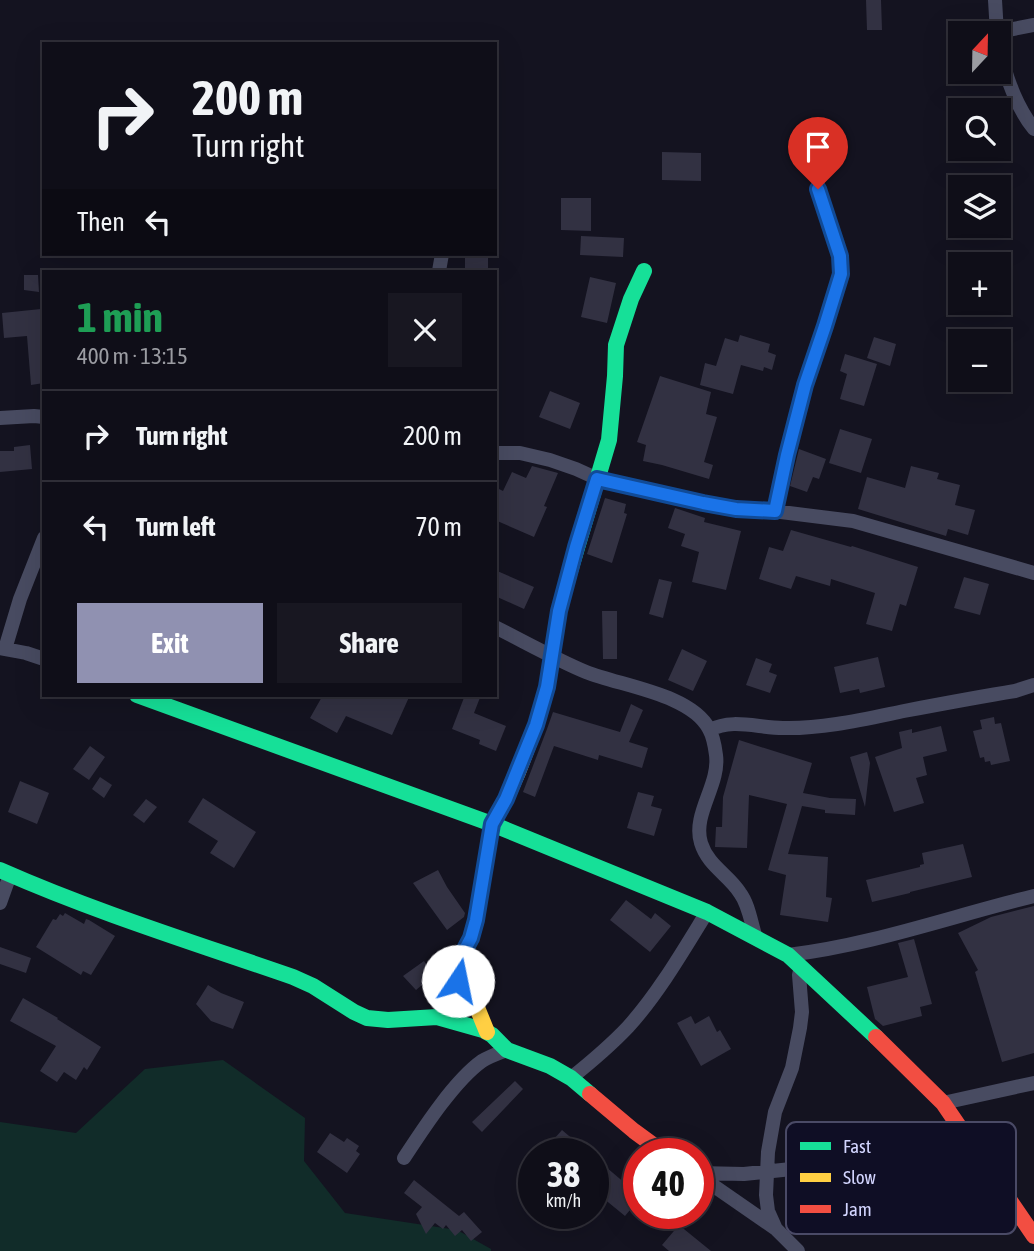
<!DOCTYPE html>
<html lang="en">
<head>
<meta charset="utf-8">
<style>
	:root { --surface:#0f0e18; --page:#181721; --text:#f1f3f6; --muted:#9b9ca2; --line:#2f2e37; --accent:#9091b1 }
	body { margin:0; font-family:"Asap Condensed",sans-serif; background:var(--page); color:var(--text); height:100vh; display:flex; flex-direction:column; font-size:26px; white-space:nowrap }
	* { box-sizing:border-box; margin:0 }
	p { font-size:23px; color:var(--muted) }
	.icon { flex:none; width:38px; height:38px; fill:none; stroke:currentColor; stroke-width:2; stroke-linecap:round; stroke-linejoin:round }
	.map { position:relative; flex:1; overflow:hidden }
	.drawer { position:absolute; left:42px; top:270px; width:455px; height:427px; display:flex; flex-direction:column; background:var(--surface); border-radius:0px; box-shadow:0 7px 28px #0002,0 0 0 2px var(--line) }
	.drawer>* { flex:none }
	.guide { position:absolute; left:42px; top:42px; width:455px; height:214px; border-radius:0px; box-shadow:0 7px 28px #0002,0 0 0 2px var(--line); background:#0f0e18; color:var(--text); overflow:hidden }
	.needle { width:46px; rotate:22deg }
	.buttons { position:absolute; left:948px; top:21px; display:grid; gap:14px }
	.buttons a { display:grid; place-items:center; width:63px; height:63px; border-radius:0px; background:var(--surface); box-shadow:0 7px 28px #0002,0 0 0 2px var(--line); font-size:35px }
	.speed { position:absolute; left:518px; top:1138px; display:flex; gap:14px; font-size:35px; font-weight:700; text-align:center }
	.speed>* { display:grid; place-content:center; width:91px; height:91px; border-radius:50%; background:var(--surface); box-shadow:0 7px 28px #0002,0 0 0 2px var(--line); line-height:1 }
	.speed small { font-size:18px; font-weight:400 }
	.speed .limit { border:10px solid #d22; background:#fff; color:#111 }
	.pin { position:absolute; display:grid; place-items:center; width:60px; height:60px; color:#fff; margin:-72px -30px; border-radius:50% 50% 50% 0; rotate:-45deg; box-shadow:0 0 7px #0007 }
	.pin .icon { rotate:45deg }
	.me { position:absolute; width:77px; margin:-38px; rotate:11deg; stroke-linejoin:round; filter:drop-shadow(0 0 5px #0008) }
	.turn { display:flex; align-items:center; gap:24px; height:147px; padding:0 35px; font-size:32px }
	.turn .icon { width:91px; height:91px; stroke-width:2.5 }
	.turn b { display:block; font-size:49px; line-height:60px }
	.then { display:flex; align-items:center; height:66px; padding:0 35px; background:#0003; gap:14px; font-size:26px }
	.round { display:grid; place-items:center; flex:none; width:74px; height:74px; border-radius:0px; background:var(--page) }
	.head { display:flex; align-items:center; justify-content:space-between; height:119px; padding:0 35px }
	h1 { font-size:42px; font-weight:700; line-height:52px; color:#1e9e55 }
	.cta { display:flex; gap:14px; margin-top:auto; padding:14px 35px }
	.cta a { flex:1; height:80px; border-radius:0px; background:var(--accent); color:#fff; font-size:28px; font-weight:700; line-height:80px; text-align:center }
	.cta a+a { background:var(--page); color:var(--text) }
	ul { padding:0; list-style:none }
	li { display:flex; align-items:center; gap:21px; height:91px; padding:0 35px; border-top:2px solid var(--line) }
	li div { flex:1 }
	li b { display:block; font-size:26px }
	li em { font-style:normal }
	.map>svg:first-child { display:block }
</style>
</head>
<body>
<div class="map">
<svg width="1034" height="1251" viewBox="0 0 1034 1251">
	<rect width="100%" height="100%" fill="#141320"/>
	<path fill="#112c29" d="M223,1060L305,1118L304,1161L345,1213L457,1230L491,1249V1251H0V1122L76,1133L145,1069Z"/>
	<path fill="#323142" d="M866,0H881L882,30H867Z
		M662,152L701,153V181L662,180Z
		M561,198H591V231L561,230Z
		M581,236L624,238L623,257L580,255Z
		M465,254H488V271H465Z
		M24,275H38L39,292L24,290Z
		M590,277L616,283L607,323L581,317Z
		M41,309L44,341V383L31,385L27,336L4,338L2,313Z
		M740,335L770,344L768,352L776,355L772,370L764,367L763,371L741,365L733,394L700,385L705,363L716,366L725,338L738,342Z
		M874,337L896,344L890,366L867,358Z
		M845,354L877,364L864,406L840,399L847,374L840,371Z
		M660,376L711,392L706,414L717,417L704,462L713,465L709,479L662,465L643,461L646,445L637,442Z
		M550,391L580,403L570,429L539,417Z
		M840,429L872,439L861,473L829,463Z
		M30,445L32,469L0,472V451H14V447Z
		M799,449L826,459L819,479L813,477L807,492L790,486Z
		M532,466L558,473L544,506L547,507L534,537L495,520V487L503,491L512,472L526,478Z
		M911,466L939,473L937,479L960,485L955,505L975,510L968,535L948,529L946,536L858,509L867,477L905,488Z
		M605,498L626,504L624,513L627,514L612,563L587,554Z
		M675,508L705,518L704,522L741,531L726,590L692,582L699,552L681,546L685,534L668,528Z
		M791,530L851,547L852,546L918,567L906,606L900,604L892,631L866,624L875,593L831,579L830,586L796,576L791,589L759,579L769,547L783,551Z
		M495,570L534,587L524,609L495,596Z
		M964,577L989,584L980,615L954,608Z
		M659,579L672,582L663,618L649,614Z
		M602,611H617V659H603Z
		M682,649L707,661L693,691L668,680Z
		M878,657L885,687L860,693L859,689L840,693L834,667Z
		M756,658L772,664L769,672L777,675L770,693L746,685Z
		M323,695H410L392,735L346,716L337,733L310,718Z
		M465,695H481L474,713L506,726L496,751L479,744L480,740L452,729Z
		M631,704L643,710L629,742L648,748L642,768L599,755L598,760L554,746L535,797L523,792L547,729L553,712L620,732Z
		M994,717L995,724L1001,723L1010,761L991,765L990,761L985,762L984,757L980,758L973,731L982,729L980,720Z
		M941,726L947,751L923,757L927,775L916,778L924,803L894,812L875,757L902,748L899,732L912,729V733Z
		M739,740L812,763L803,793L830,798L856,799L855,815L825,813V810L802,806L788,854L828,857L826,897L832,898L828,922L780,915L786,875L768,870L787,804L749,795L747,848L715,847L716,827H722L723,797Z
		M90,746L105,757L89,780L73,769Z
		M867,752L870,763L865,807L850,757Z
		M100,777L112,785L104,798L92,789Z
		M20,781L49,793L37,824L8,812Z
		M638,792L654,796L651,806L662,809L654,836L627,828Z
		M203,798L256,832L234,868L210,853L218,841L188,822Z
		M146,799L157,807L144,823L133,815Z
		M963,844L972,877L910,892V893L872,902L866,880L920,867V865L924,864L922,853Z
		M438,870L447,887L465,913L464,917L447,930L413,883Z
		M626,900L651,919L655,913L671,926L650,952L610,920Z
		M1034,906V1053L1002,1062L975,972L978,970L958,933L991,917Z
		M65,913L84,924L86,919L89,920L115,936L91,975L83,971L81,975L36,947L53,919L56,920L60,914L63,916Z
		M914,939L932,1004L920,1007L922,1016L883,1026L875,1019L867,987L908,977L898,943Z
		M0,947L31,958L26,973L0,964Z
		M424,961L434,975L416,990L403,976Z
		M208,985L221,993L244,1002L233,1029L211,1021L196,1004Z
		M23,998L58,1018L57,1019L101,1047L87,1070L84,1067L76,1080L64,1072L57,1082L40,1071L56,1046L10,1021Z
		M691,1016L695,1024L709,1016L717,1032L720,1030L731,1049L701,1066L677,1023Z
		M515,1081L523,1089L482,1132L472,1122Z
		M562,1130L589,1153H554L547,1147Z
		M330,1133L344,1142L347,1138L359,1146L356,1151L360,1154L347,1173L317,1152Z
		M593,1156L626,1184L631,1179L639,1186V1199L625,1216L603,1198L593,1209Z
		M414,1180L459,1216L464,1212L482,1232L471,1241L462,1230L455,1236L446,1225L443,1229L435,1223L426,1234L416,1214L422,1207L404,1193Z
		M679,1225L711,1251H669L662,1245Z"/>
	<g fill="none" stroke-linecap="round" stroke-linejoin="round">
		<path stroke="#484b61" stroke-width="14" d="M995,0L997,33
			M997,32L1034,25
			M999,45C1005,75 1015,105 1034,129
			M439,271L442,254
			M0,418L34,416L44,417
			M495,453H520L550,460L576,469L598,479L703,503L736,509L765,510L853,521L1034,573
			M775,511L787,455L805,385L825,326L841,274L840,256L818,189
			M495,627C525,642 555,659 586,672C621,686 691,694 709,729C713,736 715,747 716,755C720,785 692,814 701,843C708,866 729,875 740,893C749,905 751,923 756,938
			M0,648L26,653L44,659
			M5,649L20,599L44,538
			M710,730C732,718 758,728 783,728C823,729 865,719 904,711C941,704 978,697 1015,691L1034,685
			M0,903L10,875
			M788,955C872,945 952,916 1034,896
			M571,1078C591,1062 610,1046 628,1027C658,994 683,951 707,912
			M943,1103L1034,1083
			M404,1158C423,1129 454,1081 482,1061C490,1056 499,1053 507,1050
			M698,1173L744,1174L848,1163L896,1172L912,1170L935,1162L966,1139
			M698,1175L776,1229L798,1251
			M776,1229L768,1211L766,1195L768,1152L775,1112L792,1068L800,1028L802,1012L799,975L801,967"/>
		<path stroke="#16e098" stroke-width="16" d="M568,578L609,440L615,376L616,345L631,299L644,271
			M137,695L492,824L707,912L788,955L876,1037
			M0,870C95,912 195,943 293,977L313,986L354,1012L367,1018L388,1020L437,1017L483,1030L492,1035L507,1050L550,1066L571,1078L590,1094"/>
		<path stroke="#ffcf43" stroke-width="16" d="M487,1032L476,1005L458,980L456,966L471,938L476,921L492,824L506,799L518,772L536,725L547,687L559,611L568,578"/>
		<path stroke="#f24e42" stroke-width="16" d="M876,1037L943,1103L1034,1236
			M590,1094L634,1131L664,1153"/>
	</g>
	<g fill="none" stroke-linecap="round" stroke-linejoin="round">
		<defs>
			<path id="route" d="M458,981L456,966L471,938L476,920L492,824L506,799L536,725L547,687L559,611L576,547L597,479L703,503L736,509L775,511L787,455L805,385L825,326L841,274L840,256L818,189"/>
		</defs>
		<use href="#route" stroke="#114b97" stroke-width="18"/>
		<use href="#route" stroke="#1a73e8" stroke-width="12"/>
	</g>
	<rect x="786" y="1122" width="230" height="112" rx="10" fill="#0f0e25" stroke="#4a4a66" stroke-width="2"/>
	<rect x="800" y="1142" width="31" height="8" fill="#16e098"/>
	<rect x="800" y="1173" width="31" height="9" fill="#ffcf43"/>
	<rect x="800" y="1205" width="31" height="8" fill="#f24e42"/>
	<g font-size="19" fill="#d3d5ff">
		<text x="843" y="1153">Fast</text>
		<text x="843" y="1184">Slow</text>
		<text x="843" y="1216">Jam</text>
	</g>
</svg>
<div class="buttons">
<a><svg class="needle" viewBox="-14 -14 28 28"><path d="M0-13l5 13h-10z" fill="#e53935"/><path d="M0 13l5-13h-10z" fill="#9b9ca2"/></svg></a>
<a><svg class="icon" aria-label="search" viewBox="0 0 24 24"><circle cx="10" cy="10" r="6"/><path d="M15 15l6 6"/></svg></a>
<a><svg class="icon" aria-label="layers" viewBox="0 0 24 24"><path d="M12 4l9 5-9 5-9-5zM3 14l9 5 9-5"/></svg></a>
<a>+</a>
<a>−</a>
</div>
<div class="speed"><div>38<small>km/h</small></div><div class="limit">40</div></div>
<div class="pin" style="left:818px;top:189px;background:#d93025"><svg class="icon" aria-label="arrive" viewBox="0 0 24 24"><path d="M6 21V4h12l-3 4 3 4H6"/></svg></div>
<svg class="me" style="left:458px;top:981px" viewBox="-20 -20 40 40"><circle r="19" fill="#fff"/><path d="M0-13L10 11 0 6-10 11z" fill="#1a73e8"/></svg>
<div class="guide">
<div class="turn"><svg class="icon" aria-label="right" viewBox="0 0 24 24"><path d="M7 20v-9h11M14 6l5 5-5 5"/></svg><div><b>200 m</b>Turn right</div></div>
<div class="then">Then<svg class="icon" aria-label="left" viewBox="0 0 24 24"><path d="M17 20v-9H6M10 6l-5 5 5 5"/></svg></div>
</div>
<section class="drawer">
<div class="head"><div><h1>1 min</h1><p>400 m · 13:15</p></div><a class="round"><svg class="icon" aria-label="close" viewBox="0 0 24 24"><path d="M6 6l12 12M18 6L6 18"/></svg></a></div>
<ul>
<li><svg class="icon" aria-label="right" viewBox="0 0 24 24"><path d="M7 20v-9h11M14 6l5 5-5 5"/></svg><div><b>Turn right</b></div><em>200 m</em></li>
<li><svg class="icon" aria-label="left" viewBox="0 0 24 24"><path d="M17 20v-9H6M10 6l-5 5 5 5"/></svg><div><b>Turn left</b></div><em>70 m</em></li>
</ul>
<div class="cta"><a>Exit</a><a>Share</a></div>
</section>
</div>
</body>
</html>
